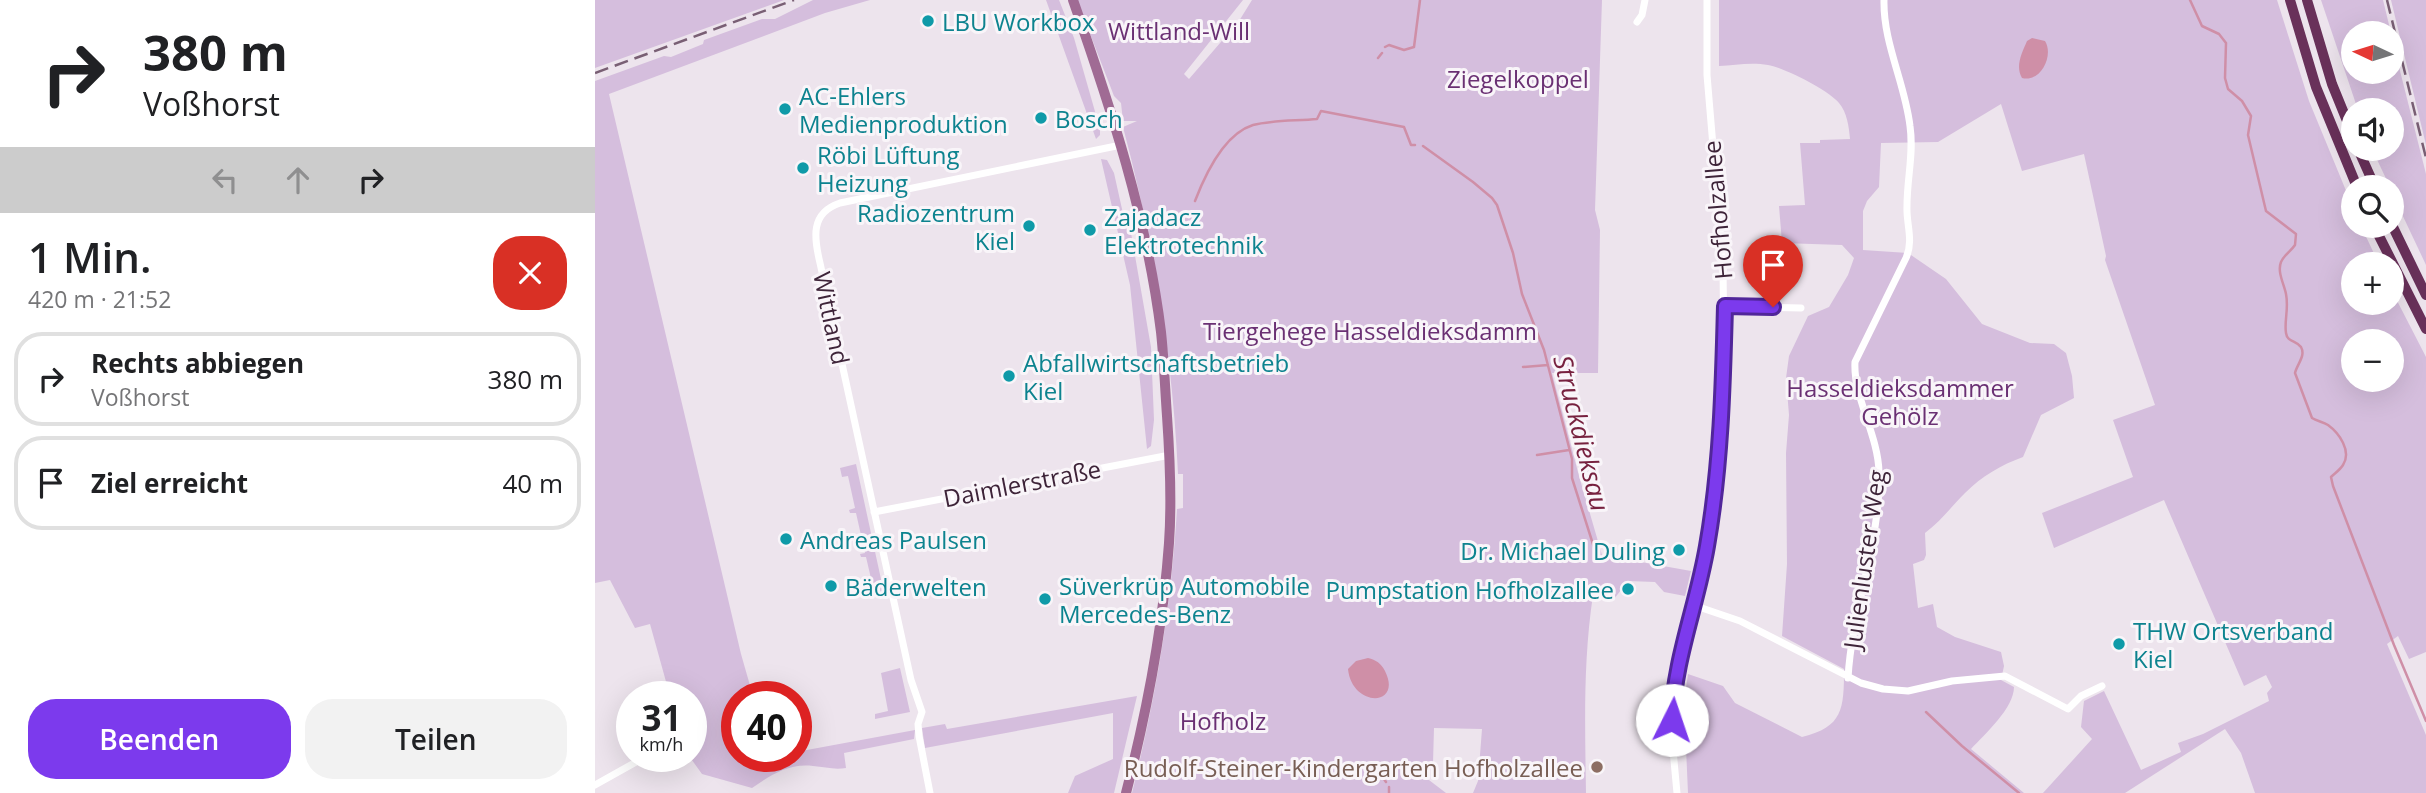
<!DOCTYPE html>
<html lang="de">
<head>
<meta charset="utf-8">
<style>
	:root { --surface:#fff; --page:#f2f2f2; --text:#202124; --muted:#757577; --line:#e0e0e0; --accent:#7c3aed }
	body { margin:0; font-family:"Open Sans",sans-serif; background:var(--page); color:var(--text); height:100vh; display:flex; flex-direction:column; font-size:26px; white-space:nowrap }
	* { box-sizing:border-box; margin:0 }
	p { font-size:23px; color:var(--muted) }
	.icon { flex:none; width:38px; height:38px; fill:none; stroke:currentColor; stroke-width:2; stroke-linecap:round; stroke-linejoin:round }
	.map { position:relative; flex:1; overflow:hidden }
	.side { display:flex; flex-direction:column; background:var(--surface); width:595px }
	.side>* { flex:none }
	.top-card { background:#fff; color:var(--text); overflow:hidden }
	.needle { width:46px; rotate:274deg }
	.buttons { position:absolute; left:1746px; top:21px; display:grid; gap:14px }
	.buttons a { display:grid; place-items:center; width:63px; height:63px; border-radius:50%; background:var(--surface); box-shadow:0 7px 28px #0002; font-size:35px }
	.speed { position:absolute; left:21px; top:681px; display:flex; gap:14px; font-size:35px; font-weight:700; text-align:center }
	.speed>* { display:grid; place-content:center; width:91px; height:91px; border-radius:50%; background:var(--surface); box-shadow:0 7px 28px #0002; line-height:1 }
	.speed small { font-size:18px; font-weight:400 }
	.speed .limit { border:10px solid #d22; background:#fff; color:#111 }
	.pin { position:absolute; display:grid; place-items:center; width:60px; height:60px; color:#fff; margin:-72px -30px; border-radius:50% 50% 50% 0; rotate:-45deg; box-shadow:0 0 7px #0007 }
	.pin .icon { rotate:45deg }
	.me { position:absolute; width:77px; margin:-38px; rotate:4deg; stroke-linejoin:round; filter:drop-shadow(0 0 5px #0008) }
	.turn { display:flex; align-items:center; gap:24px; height:147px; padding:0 28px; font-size:32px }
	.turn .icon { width:91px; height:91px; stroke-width:2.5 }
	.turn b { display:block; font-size:49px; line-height:60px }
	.lanes { display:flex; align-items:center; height:66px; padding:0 28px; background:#0003; justify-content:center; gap:35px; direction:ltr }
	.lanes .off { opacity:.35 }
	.round { display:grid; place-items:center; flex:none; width:74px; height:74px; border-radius:28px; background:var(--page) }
	.head { display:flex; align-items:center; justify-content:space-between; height:119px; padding:0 28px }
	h1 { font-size:42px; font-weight:600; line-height:52px }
	.cta { display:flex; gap:14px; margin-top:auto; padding:14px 28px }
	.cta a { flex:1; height:80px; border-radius:28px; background:var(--accent); color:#fff; font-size:28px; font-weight:600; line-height:80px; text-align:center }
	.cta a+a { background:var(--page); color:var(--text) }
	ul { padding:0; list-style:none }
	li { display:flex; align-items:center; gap:21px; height:94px; margin:0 14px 10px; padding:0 14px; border:4px solid var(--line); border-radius:28px }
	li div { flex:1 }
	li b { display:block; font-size:26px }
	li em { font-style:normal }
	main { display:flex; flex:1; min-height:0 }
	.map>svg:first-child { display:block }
</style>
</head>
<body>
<main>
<section class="side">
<div class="top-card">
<div class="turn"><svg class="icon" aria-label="right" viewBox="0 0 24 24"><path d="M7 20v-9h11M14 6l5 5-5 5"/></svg><div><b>380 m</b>Voßhorst</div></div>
<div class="lanes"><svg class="icon off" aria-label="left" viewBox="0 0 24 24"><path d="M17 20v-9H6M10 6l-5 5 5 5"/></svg><svg class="icon off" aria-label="ahead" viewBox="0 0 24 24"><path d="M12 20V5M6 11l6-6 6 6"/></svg><svg class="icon" aria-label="right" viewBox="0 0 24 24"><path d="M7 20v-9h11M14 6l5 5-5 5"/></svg></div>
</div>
<div class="head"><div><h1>1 Min.</h1><p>420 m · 21:52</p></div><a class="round" style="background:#d93025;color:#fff"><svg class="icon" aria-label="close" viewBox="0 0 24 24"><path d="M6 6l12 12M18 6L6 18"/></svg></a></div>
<ul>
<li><svg class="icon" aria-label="right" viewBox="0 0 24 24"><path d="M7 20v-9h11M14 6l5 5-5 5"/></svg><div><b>Rechts abbiegen</b><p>Voßhorst</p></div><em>380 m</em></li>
<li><svg class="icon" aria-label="arrive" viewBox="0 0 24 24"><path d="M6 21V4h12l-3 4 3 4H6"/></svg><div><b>Ziel erreicht</b></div><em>40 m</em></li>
</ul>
<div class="cta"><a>Beenden</a><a>Teilen</a></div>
</section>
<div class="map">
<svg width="1831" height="793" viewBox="0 0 1831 793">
	<rect width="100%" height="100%" fill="#ede4ed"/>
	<path fill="#d5bedd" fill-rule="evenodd" d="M0,0H189L0,68Z
		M218,0H275L230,13L14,94L146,654L158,696H142V756H201V752L320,730L319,739L249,753L251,768C239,770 230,767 218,766C194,763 176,775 157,788L107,774L94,756H96V696H75L55,624L40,628L15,580L0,583V81L69,56L76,57L108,44L109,40L167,19H180Z
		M451,0H464L479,38L505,129V135L501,139Z
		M482,0H648L589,74L594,79L644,21L657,0H1007L1000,210L1005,230L1003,373H957L984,476L1007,555L1096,571L1090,596L1069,592L1060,582L1033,581L1019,599L998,595C988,661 990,727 991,793H878L883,781L887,729L839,728L838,763L830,777L851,793H537C561,696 576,609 582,509L588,508V474H583C578,357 558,240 528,127L542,121H528L526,103L519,96Z
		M1124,0H1682L1714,101L1759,210V226H1766L1784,264H1759V303H1797V291L1831,357V652L1814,659L1803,636L1792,644L1831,735V793H1660L1646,753L1630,729L1530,793H1448L1497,739L1486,727L1489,701L1509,691L1546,770L1586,752L1583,743L1608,734L1674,701L1672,693L1677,687L1671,675L1649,686L1569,500L1459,548L1447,513L1538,477L1518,420L1560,405L1510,260L1511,256L1489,154L1427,171L1406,104L1343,142L1286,143L1284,187L1272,201L1268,211V250L1313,253L1351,279L1387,324L1435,343L1459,344L1471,353L1477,376L1479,398L1446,415L1428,457C1406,465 1387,476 1370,493C1356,507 1346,521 1330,533L1331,555L1329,560L1318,564L1323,608L1338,604L1342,627L1360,637L1406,652L1409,666L1406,680L1419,687C1419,708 1390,734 1376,749L1429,793H1093L1089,702L1093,674L1128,686L1140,703L1207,737C1248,727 1249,709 1249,669L1187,636L1192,564L1191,453L1194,415L1191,378L1194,356L1213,316L1234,307L1253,275L1259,258L1247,245L1187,243L1184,206L1210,205L1205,143H1225V140L1255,139C1254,127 1252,112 1244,103C1235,91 1188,67 1173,65C1157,62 1140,65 1124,66ZM1759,341H1797V380H1759Z
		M1726,0H1788L1796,33H1759V72H1797V39L1831,174V265L1797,193V187H1795L1777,149H1797V110H1763Z
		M1796,0H1831V145Z
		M506,159L512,160L519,173L529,218L536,233L556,347L559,420L556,446L552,449L535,285Z
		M261,464L289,593L281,595L273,589L278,587L271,557H266L265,554L270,553L261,513H255L254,510L260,508L253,476L247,477L245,468Z
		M305,668L315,712L280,719V714L293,711L286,673Z
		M542,696L519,793H473L480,776L518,759V713L330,748L327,728L350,724L352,729Z"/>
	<path fill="#cf8fa7" d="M1437,38L1450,41C1459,55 1446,83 1427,78C1420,66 1427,53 1432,41Z
		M773,658C781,660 786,663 790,671C808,707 757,708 753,669L761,661Z"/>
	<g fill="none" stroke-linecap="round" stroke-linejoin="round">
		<path stroke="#cf8fa7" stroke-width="2.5" d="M1595,0L1607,26L1624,34L1631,43L1630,78L1633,89L1647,101L1656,116L1653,135L1671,211L1701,234L1700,245C1696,251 1689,255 1686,262C1682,272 1689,284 1691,294C1694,309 1689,321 1691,333C1692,342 1702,341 1706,347C1711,356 1702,364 1700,373L1717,418C1722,421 1728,422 1733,425C1744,433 1757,451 1748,465C1745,470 1740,473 1736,477L1738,486L1799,645L1831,721
			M790,47L794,45L809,50L819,47L825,0
			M783,58L787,53
			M828,146L878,182L897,198L902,205L918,253L927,294L949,350L977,459V478L1003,560
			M600,201C610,175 629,134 658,125C676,120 703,121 722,119L726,111L809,127L816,145H820
			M928,367L953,365
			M942,455L974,450
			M1331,712L1367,746L1424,793
			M787,776L791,782
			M794,793V787"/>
		<path stroke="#fff" stroke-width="7" d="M1042,22L1047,15L1050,0
			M1130,306L1206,308
			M279,512L575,455
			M1098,605L1145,621L1266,683L1288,689L1313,691L1357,681L1410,676L1473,709L1486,696L1507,686
			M1253,678C1257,608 1286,541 1284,472C1283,434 1258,397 1260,362L1311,258C1319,240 1311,224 1312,206C1312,177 1319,154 1315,126C1310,83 1288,43 1289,0
			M0,785L50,757
			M335,793L324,736L323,724L327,712L316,680L225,263C219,238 215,213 245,203L526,145
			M1082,793L1077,739L1079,689L1087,647L1108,565L1118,513L1129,365L1128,265L1112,75V0"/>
		<path stroke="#a06b94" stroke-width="10" d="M478,0C516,108 552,218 566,332C569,360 570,388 572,416C575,459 577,501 574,543C568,628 552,711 531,793"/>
		<path stroke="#69315a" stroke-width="10" d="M1695,0L1721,87L1762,187
			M1712,0L1737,84L1759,138
			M1763,149L1780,187
			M1797,225L1831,295
			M1779,226L1831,329"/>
		<path stroke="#795f74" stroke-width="2.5" stroke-dasharray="14 7" stroke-linecap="butt" d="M1792,0L1831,158
			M0,73L199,0"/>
	</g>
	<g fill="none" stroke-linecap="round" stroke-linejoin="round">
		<defs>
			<path id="route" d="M1077,720C1079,660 1102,605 1112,546C1126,466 1128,386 1130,306L1178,307"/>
		</defs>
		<use href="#route" stroke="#51269a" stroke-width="18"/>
		<use href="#route" stroke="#7c3aed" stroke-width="12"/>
	</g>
	<g fill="#0f9aa8" stroke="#f9f5f9" stroke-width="2.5">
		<circle cx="333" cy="21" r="7"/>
		<circle cx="190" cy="109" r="7"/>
		<circle cx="446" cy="118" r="7"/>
		<circle cx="208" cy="168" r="7"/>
		<circle cx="434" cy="226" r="7"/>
		<circle cx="495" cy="230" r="7"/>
		<circle cx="414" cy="376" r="7"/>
		<circle cx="191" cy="539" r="7"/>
		<circle cx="1084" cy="550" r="7"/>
		<circle cx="236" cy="586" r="7"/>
		<circle cx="1033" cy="589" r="7"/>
		<circle cx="450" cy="599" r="7"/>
		<circle cx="1524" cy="644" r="7"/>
	</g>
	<circle fill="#8d6e63" stroke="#f9f5f9" stroke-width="2.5" cx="1002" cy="767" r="7"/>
	<g text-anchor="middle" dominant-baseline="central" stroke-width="6" stroke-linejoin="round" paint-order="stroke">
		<g font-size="24" fill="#0d838f" stroke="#f9f5f9" text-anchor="start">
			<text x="347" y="21">LBU Workbox</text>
			<text x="204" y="95">AC-Ehlers<tspan x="204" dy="28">Medienproduktion</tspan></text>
			<text x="460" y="118">Bosch</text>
			<text x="222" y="154">Röbi Lüftung<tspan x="222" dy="28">Heizung</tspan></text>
			<text x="420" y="212" text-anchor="end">Radiozentrum<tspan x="420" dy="28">Kiel</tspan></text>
			<text x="509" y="216">Zajadacz<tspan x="509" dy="28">Elektrotechnik</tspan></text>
			<text x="428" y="362">Abfallwirtschaftsbetrieb<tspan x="428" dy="28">Kiel</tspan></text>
			<text x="205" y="539">Andreas Paulsen</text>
			<text x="1070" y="550" text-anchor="end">Dr. Michael Duling</text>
			<text x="464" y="585">Süverkrüp Automobile<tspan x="464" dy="28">Mercedes-Benz</tspan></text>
			<text x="250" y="586">Bäderwelten</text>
			<text x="1019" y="589" text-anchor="end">Pumpstation Hofholzallee</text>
			<text x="1538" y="630">THW Ortsverband<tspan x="1538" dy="28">Kiel</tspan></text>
		</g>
		<g font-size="24" fill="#6a3073" stroke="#f9f5f9">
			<text x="584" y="30">Wittland-Will</text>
			<text x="923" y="78">Ziegelkoppel</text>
			<text x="775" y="330">Tiergehege Hasseldieksdamm</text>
			<text x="1305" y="387">Hasseldieksdammer<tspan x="1305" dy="28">Gehölz</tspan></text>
			<text x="628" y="720">Hofholz</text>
		</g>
		<g font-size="24" fill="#3e2439" stroke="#f9f5f9">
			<text transform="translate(1122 210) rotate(-95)">Hofholzallee</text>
			<text transform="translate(237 318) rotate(78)">Wittland</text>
			<text transform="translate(427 483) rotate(-11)">Daimlerstraße</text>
			<text transform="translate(1269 559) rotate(-82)">Julienluster Weg</text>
		</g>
		<g font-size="24" fill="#785e54" stroke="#f9f5f9" text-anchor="end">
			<text x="988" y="767">Rudolf-Steiner-Kindergarten Hofholzallee</text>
		</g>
		<g font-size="26" font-style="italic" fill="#77213f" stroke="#f9f5f9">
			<text transform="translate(987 433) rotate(76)">Struckdieksau</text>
		</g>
	</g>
</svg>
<div class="buttons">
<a><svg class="needle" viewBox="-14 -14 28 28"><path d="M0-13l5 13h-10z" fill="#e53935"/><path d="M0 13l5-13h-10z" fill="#757577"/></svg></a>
<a><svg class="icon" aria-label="sound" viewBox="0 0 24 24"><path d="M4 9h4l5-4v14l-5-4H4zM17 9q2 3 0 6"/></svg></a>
<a><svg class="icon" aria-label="search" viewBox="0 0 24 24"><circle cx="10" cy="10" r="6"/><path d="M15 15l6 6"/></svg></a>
<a>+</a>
<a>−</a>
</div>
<div class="speed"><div>31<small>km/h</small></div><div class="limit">40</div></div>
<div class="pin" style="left:1178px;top:307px;background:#d93025"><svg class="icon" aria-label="arrive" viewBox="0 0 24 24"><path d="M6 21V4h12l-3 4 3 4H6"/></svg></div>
<svg class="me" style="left:1077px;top:720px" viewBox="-20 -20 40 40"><circle r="19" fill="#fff"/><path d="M0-13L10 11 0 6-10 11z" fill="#7c3aed"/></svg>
</div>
</main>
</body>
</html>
